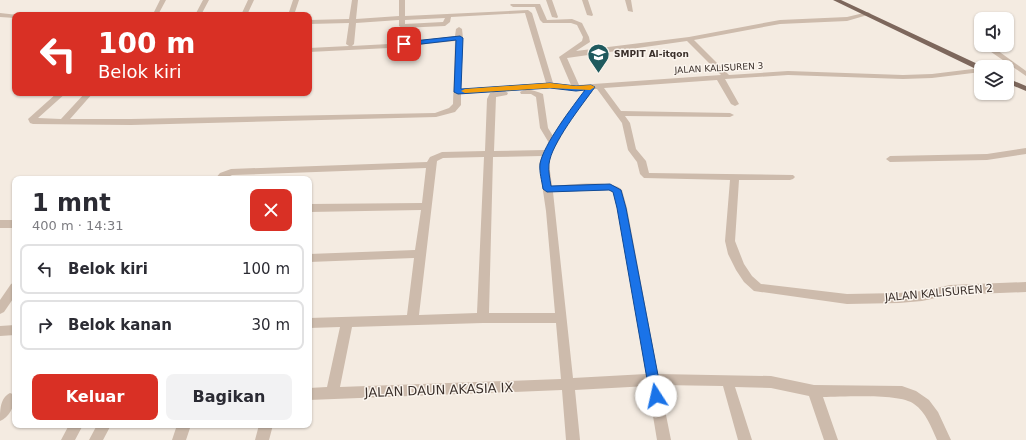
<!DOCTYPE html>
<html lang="id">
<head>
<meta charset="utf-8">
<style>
	:root { --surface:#fff; --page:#f2f2f3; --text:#2b2b33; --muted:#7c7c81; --line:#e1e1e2; --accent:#d93025 }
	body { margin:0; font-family:"DejaVu Sans",sans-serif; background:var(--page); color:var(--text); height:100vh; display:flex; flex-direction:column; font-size:15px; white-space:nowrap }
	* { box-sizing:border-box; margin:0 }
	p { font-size:13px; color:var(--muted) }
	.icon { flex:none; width:22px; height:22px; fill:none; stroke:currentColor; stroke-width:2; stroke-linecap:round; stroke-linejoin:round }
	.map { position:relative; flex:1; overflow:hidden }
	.panel { position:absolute; left:12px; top:176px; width:300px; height:252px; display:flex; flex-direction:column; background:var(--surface); border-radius:8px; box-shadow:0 1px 3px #0004 }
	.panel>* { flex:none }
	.guide { position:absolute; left:12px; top:12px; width:300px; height:84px; border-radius:8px; box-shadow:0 1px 3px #0004; background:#d93025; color:#fff; overflow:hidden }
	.tools { position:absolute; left:974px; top:12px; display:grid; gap:8px }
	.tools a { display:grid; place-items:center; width:40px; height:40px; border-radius:8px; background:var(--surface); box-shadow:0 1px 3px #0004; font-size:20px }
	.pin { position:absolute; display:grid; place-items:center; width:34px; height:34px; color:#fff; margin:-17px; border-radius:8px; box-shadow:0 2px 6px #0006 }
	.me { position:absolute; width:44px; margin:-22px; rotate:350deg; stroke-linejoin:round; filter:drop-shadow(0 0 3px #0008) }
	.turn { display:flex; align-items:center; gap:14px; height:84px; padding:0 20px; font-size:18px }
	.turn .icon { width:52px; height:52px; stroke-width:2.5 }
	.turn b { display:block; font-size:28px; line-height:34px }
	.round { display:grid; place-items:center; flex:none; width:42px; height:42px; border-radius:8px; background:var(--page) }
	.head { display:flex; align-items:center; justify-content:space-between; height:68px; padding:0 20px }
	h1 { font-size:24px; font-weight:600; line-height:30px }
	.cta { display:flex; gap:8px; margin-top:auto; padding:8px 20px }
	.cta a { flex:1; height:46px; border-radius:8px; background:var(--accent); color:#fff; font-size:16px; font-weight:600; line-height:46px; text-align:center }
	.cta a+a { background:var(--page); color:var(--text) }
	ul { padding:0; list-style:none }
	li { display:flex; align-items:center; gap:12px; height:50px; margin:0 8px 6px; padding:0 12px; border:2px solid var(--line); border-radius:8px }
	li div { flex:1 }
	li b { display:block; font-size:15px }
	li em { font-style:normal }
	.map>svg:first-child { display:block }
</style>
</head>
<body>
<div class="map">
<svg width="1026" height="440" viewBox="0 0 1026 440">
	<rect width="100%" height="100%" fill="#f4ebe1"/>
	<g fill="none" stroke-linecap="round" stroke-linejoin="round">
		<path fill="#cdbbac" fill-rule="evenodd" d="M160,0H166L159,13H155L154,12Z
			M203,0H209L201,15H195Z
			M248,0H254L247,15H241Z
			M293,0H299L294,15H288Z
			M352,0H358L356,19L399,16V0H405V16L528,10L532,13L553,83L571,85L559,57L582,41L583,37L577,25L571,23H543L540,20L535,7H513L510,5L511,4H540L547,20L572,19L582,23L589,37L590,42L576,51L689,37L780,20L847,17L868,12L871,14L847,21L780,24L694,40L729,75L788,71L903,75L932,74L981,68V72L932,78L903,79L788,75L725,79L739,104L735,106L731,104L717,80L604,88L621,111L730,113L734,115L730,117L625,116L630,123L636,149L646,161L649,173L793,175L795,177L793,179L790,180H739L735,241L744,264L752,276L761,284L847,294L899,293L922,291L950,285L1026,282V292L950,295L922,301L899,303L847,304L754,291L744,282L736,270L728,254L725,241L730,180L644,178L640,174L637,162L628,150L622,123L597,89H594L568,124L552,153L549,164L552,186C566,185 614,179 622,190L627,208L658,374L771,376L814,385L902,386L916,391L929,400L938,412L951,440H937C931,427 926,412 914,404C900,393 843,397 823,397L838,440H824L809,396L771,388L735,387L752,440H738L723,386L660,385L671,440H657L648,386L575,390L580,440H566L562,390L309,400V388L327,387L340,327L309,328V318L407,315L414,258L309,262V254L415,250L421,210L309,212V204L422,203L426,168L232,175L225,179H215L220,173L231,169L427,162L430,157L442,152L485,151L487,99L490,93L493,92L461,94V105L455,112L436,117L131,125L33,124L30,123L28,119L57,93H66L38,118L61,119L85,93H93L70,119H131L435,113L449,108L453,104L455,41L389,48L309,52V48L349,46L346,44L349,23L309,24V20L349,19ZM525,13L546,83L461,89L463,38L462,29L459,27L456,29L455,36L389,44L352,46L354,44L356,23L399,20V26L402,28L445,26L450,22L451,17ZM445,18L443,22L405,24V20ZM687,41L721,75L579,85L567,58ZM550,87L576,90H585L561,122L553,136L548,128L543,94C536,91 527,87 520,92L521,94H531L536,97L540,128L549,143L545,150L494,151L496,97L507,95L508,93L505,91ZM542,156L539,164L546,211L555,313H489L493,157ZM484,157L477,313L419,315L437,161L443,158ZM609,190L613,192L617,208L646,374L573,378L553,192ZM483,323H556L561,379L340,387L352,327Z
			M546,0H552L558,17L557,18L552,17Z
			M582,0H588L593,15L592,16L587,15Z
			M625,0H631L633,12L628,11Z
			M0,13L18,15H15V18L0,17Z
			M981,45H990L1026,71V76Z
			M1026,148V154L987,160L890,162L886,159L890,156L987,154Z
			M0,220H15V228H0Z
			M15,282V296L4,312L0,314V300L11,284Z
			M15,325V335L0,336V326Z
			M10,393L15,395C16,404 9,418 0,421C0,410 0,398 10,393Z
			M69,425H83L75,440H61Z
			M97,425H111L103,440H89Z
			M177,425H191L186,440H172Z
			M259,425H273L269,440H255Z"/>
		<path fill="#7d675c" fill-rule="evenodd" d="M833,0H841L984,67H981V70H978Z
			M1007,78L1026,86V91L1007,83Z"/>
	</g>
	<path fill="#1a73e8" stroke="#114b97" d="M460,36L463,38L461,89L550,83L576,86L591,85L595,87C582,105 551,144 549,164C548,171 550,179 551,186L610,184L621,190L626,208L662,396L660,400L656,401L652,400L650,396L617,208L613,192L609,190L547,192L543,189C542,181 539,172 540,164C543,145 573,106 585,90L576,91L550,88L458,94L454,92L456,40L404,46L401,44L404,42Z"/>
	<path fill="#f59e0b" d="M550,83L576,86L591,85L595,87L590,90L550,88L465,93L461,91L465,89Z"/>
	<defs>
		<symbol id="school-pin" viewBox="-11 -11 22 30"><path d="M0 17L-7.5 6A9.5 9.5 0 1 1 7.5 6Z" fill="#1f5a5e" stroke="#fbf5ee"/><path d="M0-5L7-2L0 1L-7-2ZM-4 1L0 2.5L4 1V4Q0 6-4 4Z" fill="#fff"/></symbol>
	</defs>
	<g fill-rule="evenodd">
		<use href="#school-pin" x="586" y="42" width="25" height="34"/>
	</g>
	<g text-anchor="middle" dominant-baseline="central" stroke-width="3" stroke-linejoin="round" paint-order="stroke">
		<g font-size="9" font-weight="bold" fill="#3b302b" stroke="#fbf5ee" text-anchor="start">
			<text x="614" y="54">SMPIT Al-itqon</text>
		</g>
		<g font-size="9" fill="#3b302b" stroke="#fbf5ee">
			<text transform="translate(719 68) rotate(-3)">JALAN KALISUREN 3</text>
		</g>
		<g font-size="11" fill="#3b302b" stroke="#fbf5ee">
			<text transform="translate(939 293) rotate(-5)">JALAN KALISUREN 2</text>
		</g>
		<g font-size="13" fill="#3b302b" stroke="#fbf5ee">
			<text transform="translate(439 390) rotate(-2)">JALAN DAUN AKASIA IX</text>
		</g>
	</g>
</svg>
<div class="tools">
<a><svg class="icon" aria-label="sound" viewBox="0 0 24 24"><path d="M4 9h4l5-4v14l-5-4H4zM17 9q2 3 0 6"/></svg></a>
<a><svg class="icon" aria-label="layers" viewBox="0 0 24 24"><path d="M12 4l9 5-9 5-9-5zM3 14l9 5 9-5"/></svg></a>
</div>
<div class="pin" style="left:404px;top:44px;background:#d93025"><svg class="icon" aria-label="arrive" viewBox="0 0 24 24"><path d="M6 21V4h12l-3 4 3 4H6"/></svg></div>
<svg class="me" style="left:656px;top:396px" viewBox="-20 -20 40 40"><circle r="19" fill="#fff"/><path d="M0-13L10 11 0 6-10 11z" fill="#1a73e8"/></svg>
<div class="guide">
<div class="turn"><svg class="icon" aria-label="left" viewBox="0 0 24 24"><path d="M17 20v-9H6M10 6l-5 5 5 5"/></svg><div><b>100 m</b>Belok kiri</div></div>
</div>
<section class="panel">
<div class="head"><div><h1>1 mnt</h1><p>400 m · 14:31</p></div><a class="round" style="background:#d93025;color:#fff"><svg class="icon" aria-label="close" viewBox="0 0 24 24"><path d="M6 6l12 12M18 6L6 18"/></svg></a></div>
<ul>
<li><svg class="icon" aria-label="left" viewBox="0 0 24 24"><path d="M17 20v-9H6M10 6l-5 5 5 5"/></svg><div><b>Belok kiri</b></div><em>100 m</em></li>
<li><svg class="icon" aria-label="right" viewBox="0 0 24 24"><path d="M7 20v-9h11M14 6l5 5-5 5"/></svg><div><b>Belok kanan</b></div><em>30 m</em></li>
</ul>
<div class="cta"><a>Keluar</a><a>Bagikan</a></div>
</section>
</div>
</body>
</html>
